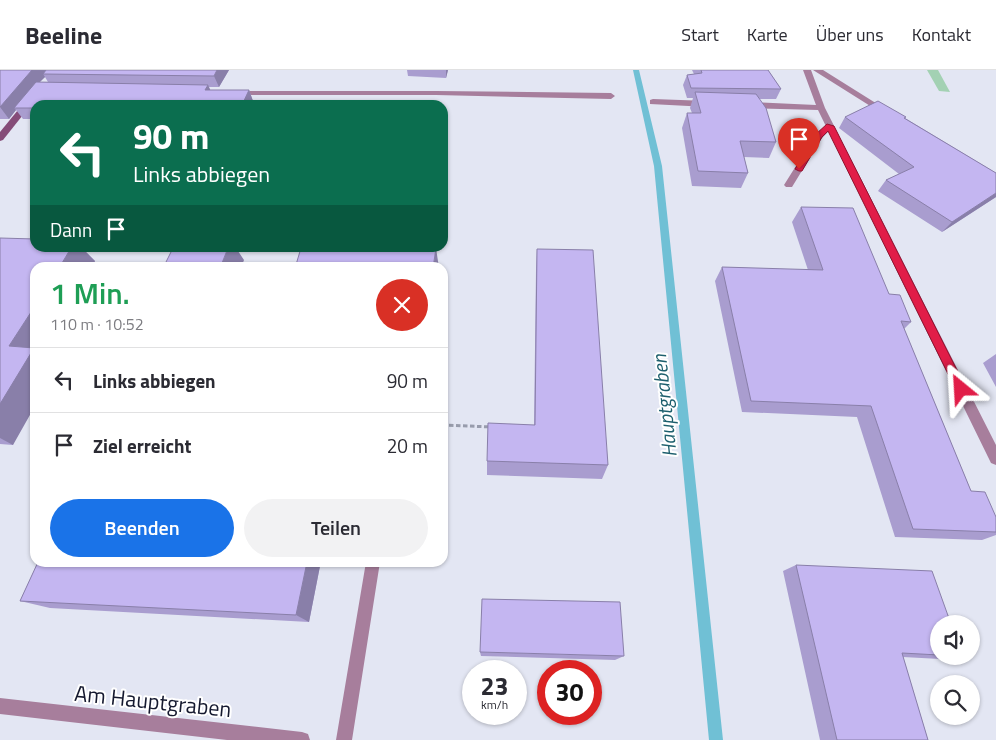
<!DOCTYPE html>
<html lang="de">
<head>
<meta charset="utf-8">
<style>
	:root { --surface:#fff; --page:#f2f2f3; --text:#2b2b33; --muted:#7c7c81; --line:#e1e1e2; --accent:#1a73e8 }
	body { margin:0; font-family:"Titillium Web",sans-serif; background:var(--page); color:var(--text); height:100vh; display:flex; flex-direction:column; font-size:19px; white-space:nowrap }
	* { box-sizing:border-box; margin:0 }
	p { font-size:16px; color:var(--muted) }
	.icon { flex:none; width:28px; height:28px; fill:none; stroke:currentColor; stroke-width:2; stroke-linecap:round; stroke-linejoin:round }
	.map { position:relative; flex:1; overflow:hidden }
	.panel { position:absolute; left:30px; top:192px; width:418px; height:305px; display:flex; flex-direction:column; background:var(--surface); border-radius:15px; box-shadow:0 1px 4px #0004 }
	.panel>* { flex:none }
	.hud { position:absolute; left:30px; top:30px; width:418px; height:152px; border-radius:15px; box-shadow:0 1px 4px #0004; background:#0b6e4f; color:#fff; overflow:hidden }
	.buttons { position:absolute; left:930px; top:545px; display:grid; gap:10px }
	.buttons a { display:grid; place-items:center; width:50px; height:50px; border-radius:50%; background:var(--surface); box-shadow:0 1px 4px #0004; font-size:25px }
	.speed { position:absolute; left:462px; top:590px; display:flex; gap:10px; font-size:25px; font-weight:700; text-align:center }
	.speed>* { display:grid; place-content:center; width:65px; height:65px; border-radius:50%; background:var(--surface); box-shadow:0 1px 4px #0004; line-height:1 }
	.speed small { font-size:12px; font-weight:400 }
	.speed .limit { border:8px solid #d22; background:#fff; color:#111 }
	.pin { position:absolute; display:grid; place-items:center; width:42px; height:42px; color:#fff; margin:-51px -21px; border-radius:50% 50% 50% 0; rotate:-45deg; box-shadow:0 0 5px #0007 }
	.pin .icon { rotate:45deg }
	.me { position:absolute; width:55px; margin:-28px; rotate:333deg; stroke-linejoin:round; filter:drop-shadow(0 0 4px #0008) }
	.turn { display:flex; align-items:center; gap:18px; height:105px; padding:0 20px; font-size:22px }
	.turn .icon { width:65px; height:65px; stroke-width:2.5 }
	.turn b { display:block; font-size:35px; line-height:42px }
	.then { display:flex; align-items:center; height:48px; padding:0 20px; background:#0003; gap:10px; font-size:19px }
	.round { display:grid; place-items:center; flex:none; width:52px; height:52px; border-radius:26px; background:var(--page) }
	.headline { display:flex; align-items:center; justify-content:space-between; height:85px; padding:0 20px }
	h1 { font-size:30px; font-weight:600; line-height:38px; color:#1e9e55 }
	.button { display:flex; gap:10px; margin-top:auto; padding:10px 20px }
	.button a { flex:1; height:58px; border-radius:30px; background:var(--accent); color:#fff; font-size:20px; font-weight:600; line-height:58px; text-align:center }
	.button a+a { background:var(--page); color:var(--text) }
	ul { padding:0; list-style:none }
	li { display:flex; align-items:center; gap:15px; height:65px; padding:0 20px; border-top:1px solid var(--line) }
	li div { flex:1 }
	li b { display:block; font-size:19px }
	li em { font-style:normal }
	header { display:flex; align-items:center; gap:30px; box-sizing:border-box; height:70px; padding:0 25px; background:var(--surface); border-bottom:1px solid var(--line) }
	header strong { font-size:24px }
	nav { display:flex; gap:28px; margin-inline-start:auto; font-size:18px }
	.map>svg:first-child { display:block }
</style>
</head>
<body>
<header>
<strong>Beeline</strong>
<nav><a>Start</a><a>Karte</a><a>Über uns</a><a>Kontakt</a></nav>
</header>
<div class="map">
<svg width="996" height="670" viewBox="0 0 996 670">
	<rect width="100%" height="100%" fill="#e3e6f3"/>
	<path fill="#a3d1b3" d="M927,0H938L950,22L939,21Z"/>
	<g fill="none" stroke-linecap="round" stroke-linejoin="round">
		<path fill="#70c0d5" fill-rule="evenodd" d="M633,0H639L662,96L723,670H709L654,96Z"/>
		<path stroke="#989cac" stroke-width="3" stroke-dasharray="4.5 2.5" stroke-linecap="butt" d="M442,355L492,357"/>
		<path fill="#a77e9c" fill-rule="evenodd" d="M830,53L834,56L822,68L792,117H786L784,115L816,64Z
			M366,492H380L352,670H336Z"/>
		<path fill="#a77e9c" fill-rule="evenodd" d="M803,0H811L825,38L996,375V395L991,393L818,40L748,38L744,35L748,32L816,35Z
			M813,0H823L890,42L883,44Z
			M230,21H436L611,23L615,26L611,29L436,25H233L229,23Z
			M653,29L708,31L712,34L708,37L650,34V30Z
			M0,628L302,662L308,664L310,670H227L0,644Z"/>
		<path fill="#854c78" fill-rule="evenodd" d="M27,29L34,31L3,70L0,71V62Z"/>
	</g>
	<path fill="#a99dcf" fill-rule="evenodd" d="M229,0L219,17H209L210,20H249L253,31L35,35V49H23L16,40L9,49H0V1ZM45,7L48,12H39Z
		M407,0H448L446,8L408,6Z
		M692,0H768L781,19L776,29H759L776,72L769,88L744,87L748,103L741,118L692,116L682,58L687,43H692L690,38L693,28H687L683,15L687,5L694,4Z
		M845,47L905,48L996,103V127L942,162L878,121L886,110L899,104L839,58Z
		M801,137L889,224L911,252L904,259L971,421L996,447V465L982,470L895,467L857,347L742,342L715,211L722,197L808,200L792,152Z
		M0,168L35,178H82L95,191L91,198H35L13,375L0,374Z
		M537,179L608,395L602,409L487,405V391L534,355L536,200Z
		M996,284V317L983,293Z
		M38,492H316L320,496L309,552L50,538L20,531Z
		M796,495L939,554V586H961L940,589L903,587L928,670H820L783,501Z
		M480,582L624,586L615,590L481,586Z"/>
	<path fill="#897fa9" d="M32,0H51L43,4L45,7L14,38L16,40L9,49L0,37Z
		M217,0H229L219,17L214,6Z
		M446,0H448L446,8Z
		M208,15L213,26L205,20Z
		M249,20L253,31L252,35H242Z
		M996,123V127L942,162L952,152Z
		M71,178H82L95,191L91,198H59Z
		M228,178H236L244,190L241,198H220Z
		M436,178L439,198H433Z
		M35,236V336L13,375L0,368V334L9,276Z
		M307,492H316L320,496L309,552L296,545Z"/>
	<path fill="#c4b6f1" stroke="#897fa9" d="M0,0H32L0,37Z
		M46,0H217L214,6L43,4Z
		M701,0H768L781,19L691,18L687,5L702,3Z
		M36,12L208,15L205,20H249L242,35H35V38H14Z
		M695,22L756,24L766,38L776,72L740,71L748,103L698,101L687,43H701Z
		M878,31L906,47L904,48L996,103V123L952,152L886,110L914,97L845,47Z
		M801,137L853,138L889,224L900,225L911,252L901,251L971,421L985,422L996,447V462L913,459L871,336L751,331L722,197L823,200Z
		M0,168L35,169V178H71L59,198H35V236L9,276L34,278L0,334Z
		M173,178H228L220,198H163Z
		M301,178H436L433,198H295Z
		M537,179L593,180L608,395L487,391L488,353L535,355Z
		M38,492H307L296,545L20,531Z
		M796,495L932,501L951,554H939V585L902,583L928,670H837Z
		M482,529L620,532L624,586L480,582Z"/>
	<path fill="#e11d48" stroke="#92132f" d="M827,54L834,56L965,316L967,319L965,322H957L828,61L822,67L802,101H799L795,99L816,64Z"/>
	<g text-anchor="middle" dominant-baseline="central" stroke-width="4" stroke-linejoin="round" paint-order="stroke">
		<g font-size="20" font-style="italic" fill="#1d5f6d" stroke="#fff">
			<text transform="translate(664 336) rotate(-96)">Hauptgraben</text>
		</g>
		<g font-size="22" fill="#15192f" stroke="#fff">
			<text transform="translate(153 631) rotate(6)">Am Hauptgraben</text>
		</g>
	</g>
</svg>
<div class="buttons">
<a><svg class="icon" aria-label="sound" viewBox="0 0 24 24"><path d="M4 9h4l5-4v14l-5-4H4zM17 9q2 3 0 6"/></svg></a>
<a><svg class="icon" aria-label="search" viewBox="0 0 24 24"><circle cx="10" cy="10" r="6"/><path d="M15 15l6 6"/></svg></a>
</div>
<div class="speed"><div>23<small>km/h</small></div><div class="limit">30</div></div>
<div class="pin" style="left:799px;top:99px;background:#d93025"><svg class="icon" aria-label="arrive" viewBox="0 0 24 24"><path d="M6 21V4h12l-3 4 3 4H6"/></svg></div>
<svg class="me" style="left:961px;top:319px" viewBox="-20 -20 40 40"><path d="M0-17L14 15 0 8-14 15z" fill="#e11d48" stroke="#fff" stroke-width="4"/></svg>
<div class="hud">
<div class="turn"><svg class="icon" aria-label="left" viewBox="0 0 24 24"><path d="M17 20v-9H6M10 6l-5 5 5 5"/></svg><div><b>90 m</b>Links abbiegen</div></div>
<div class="then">Dann<svg class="icon" aria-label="arrive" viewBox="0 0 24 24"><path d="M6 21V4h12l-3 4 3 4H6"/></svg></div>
</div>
<section class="panel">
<div class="headline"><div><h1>1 Min.</h1><p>110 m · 10:52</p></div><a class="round" style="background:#d93025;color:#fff"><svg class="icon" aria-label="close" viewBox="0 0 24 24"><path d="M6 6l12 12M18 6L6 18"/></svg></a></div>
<ul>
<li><svg class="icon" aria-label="left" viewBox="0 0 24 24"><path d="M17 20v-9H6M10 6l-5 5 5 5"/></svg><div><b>Links abbiegen</b></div><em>90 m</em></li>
<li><svg class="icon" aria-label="arrive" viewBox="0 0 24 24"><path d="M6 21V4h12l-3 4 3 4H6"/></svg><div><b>Ziel erreicht</b></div><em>20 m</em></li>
</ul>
<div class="button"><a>Beenden</a><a>Teilen</a></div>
</section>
</div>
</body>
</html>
